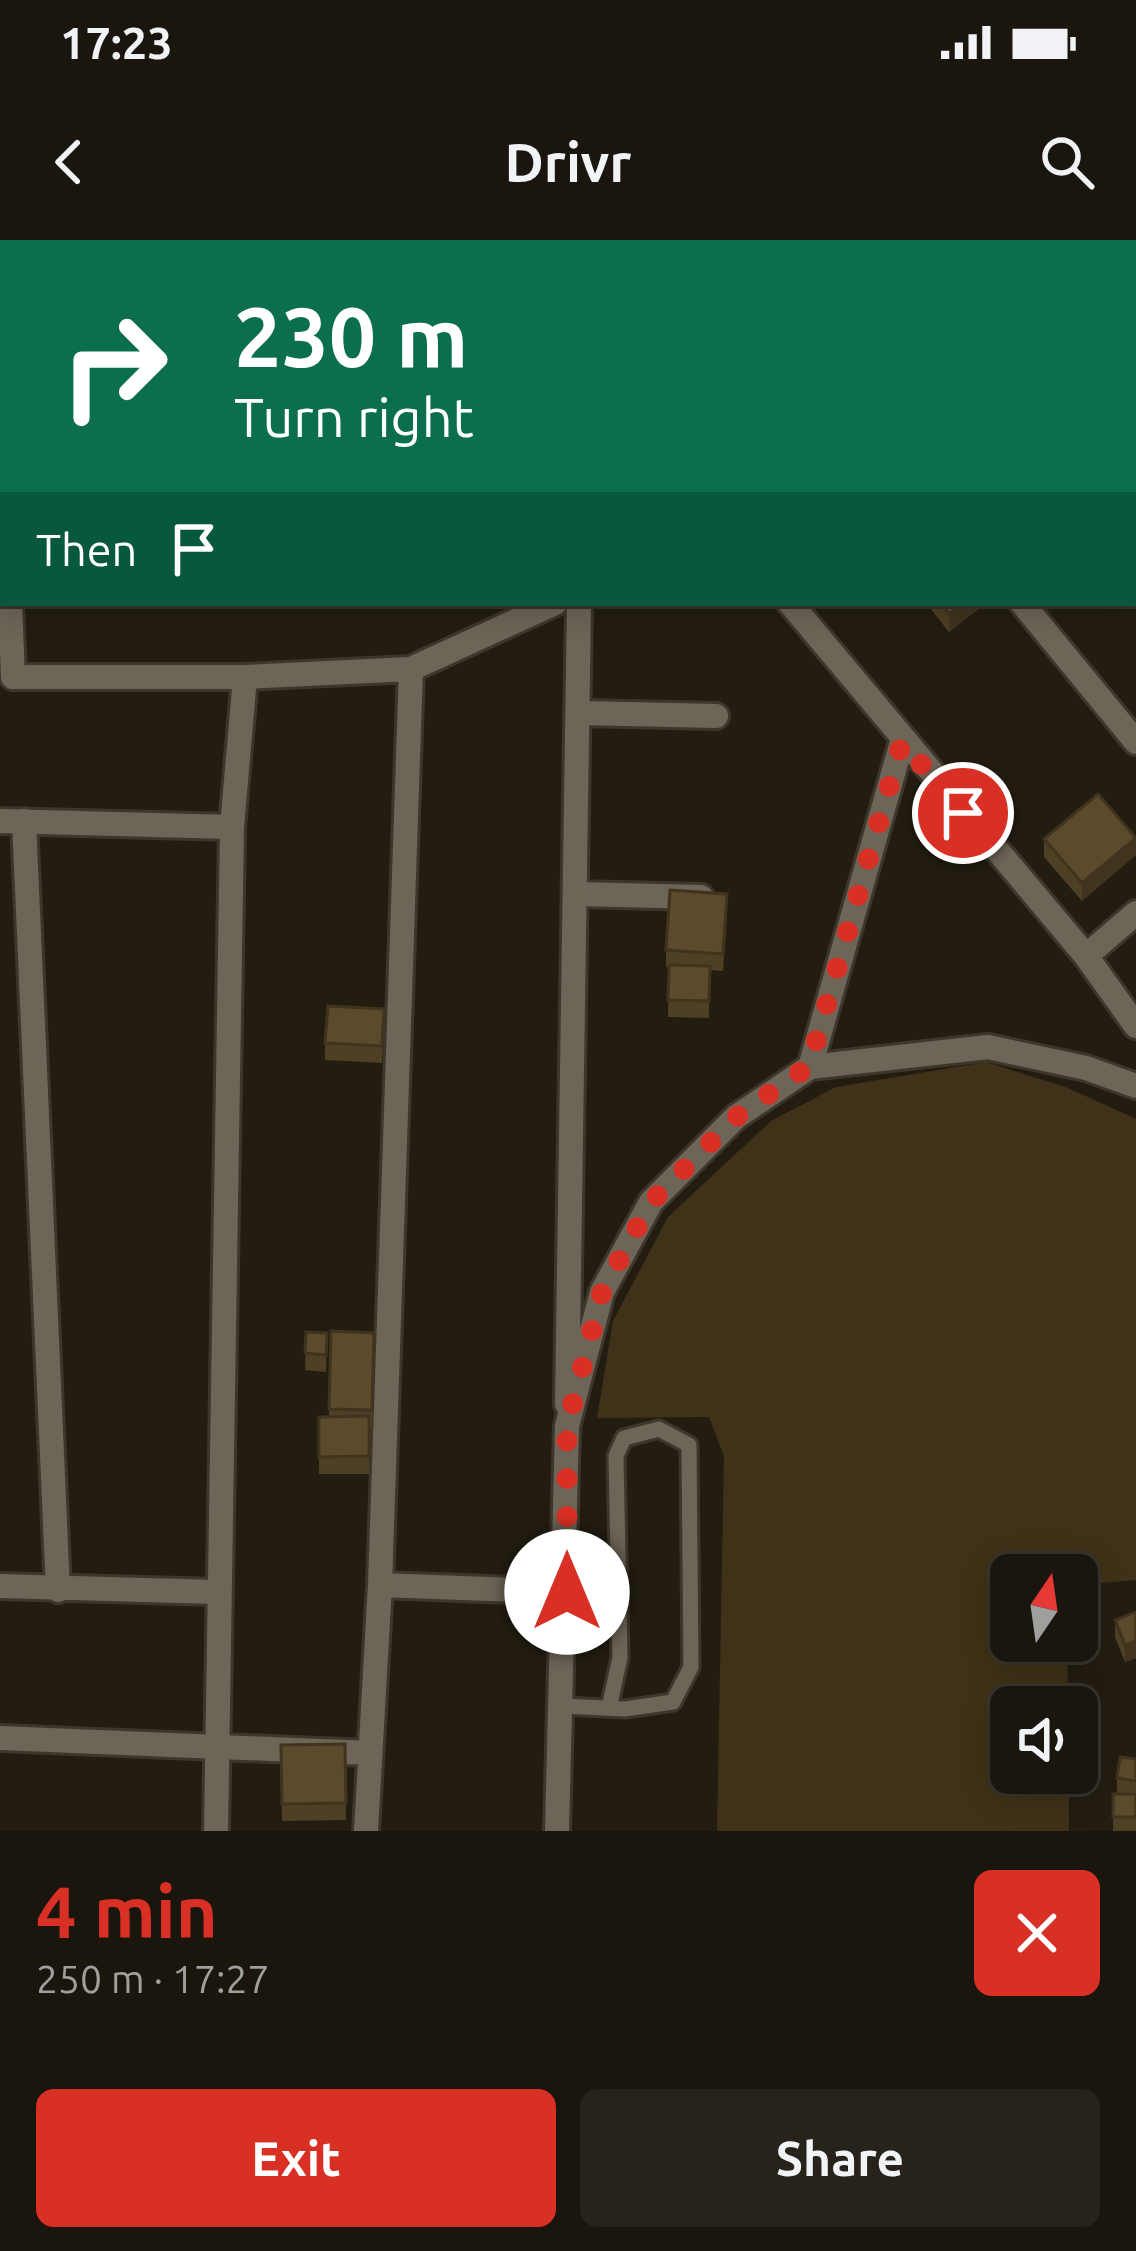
<!DOCTYPE html>
<html lang="en">
<head>
<meta charset="utf-8">
<style>
	:root { --surface:#1a160d; --page:#27231b; --text:#f1f3f6; --muted:#9f9f9d; --line:#38352e; --accent:#d93025 }
	body { margin:0; font-family:Ubuntu,sans-serif; background:var(--page); color:var(--text); height:100vh; display:flex; flex-direction:column; font-size:45px; white-space:nowrap }
	* { box-sizing:border-box; margin:0 }
	p { font-size:39px; color:var(--muted) }
	.icon { flex:none; width:66px; height:66px; fill:none; stroke:currentColor; stroke-width:2; stroke-linecap:round; stroke-linejoin:round }
	.map { position:relative; height:1591px; overflow:hidden }
	.drawer { display:flex; flex-direction:column; background:var(--surface); flex:1 }
	.drawer>* { flex:none }
	.guide { position:absolute; left:0px; top:0px; width:1137px; height:366px; box-shadow:0 6px 30px #0003,0 0 0 3px var(--line); background:#0b6e4f; color:#fff; overflow:hidden }
	.needle { width:78px; rotate:13deg }
	.buttons { position:absolute; left:990px; top:1314px; display:grid; gap:24px }
	.buttons a { display:grid; place-items:center; width:108px; height:108px; border-radius:18px; background:var(--surface); box-shadow:0 6px 30px #0003,0 0 0 3px var(--line); font-size:60px }
	.pin { position:absolute; display:grid; place-items:center; width:102px; height:102px; color:#fff; margin:-51px; border:6px solid #fff; border-radius:50%; box-shadow:0 3px 12px #0007 }
	.me { position:absolute; width:132px; margin:-66px; rotate:0deg; stroke-linejoin:round; filter:drop-shadow(0 0 9px #0008) }
	.turn { display:flex; align-items:center; gap:42px; height:252px; padding:0 36px; font-size:54px }
	.turn .icon { width:156px; height:156px; stroke-width:2.5 }
	.turn b { display:block; font-size:84px; line-height:102px }
	.then { display:flex; align-items:center; height:114px; padding:0 36px; background:#0003; gap:24px; font-size:45px }
	.round { display:grid; place-items:center; flex:none; width:126px; height:126px; border-radius:18px; background:var(--page) }
	.headline { display:flex; align-items:center; justify-content:space-between; height:204px; padding:0 36px }
	h1 { font-size:72px; font-weight:600; line-height:90px; color:var(--accent) }
	.primary-button { display:flex; gap:24px; margin-top:auto; padding:24px 36px }
	.primary-button a { flex:1; height:138px; border-radius:18px; background:var(--accent); color:#fff; font-size:48px; font-weight:600; line-height:138px; text-align:center }
	.primary-button a+a { background:var(--page); color:var(--text) }
	.status { display:flex; justify-content:space-between; align-items:center; height:84px; padding:0 60px; background:var(--surface); direction:ltr }
	.status svg { height:33px; fill:currentColor }
	header { display:flex; justify-content:space-between; align-items:center; height:156px; padding:0 36px; background:var(--surface); font-size:54px; font-weight:600 }
	.map>svg:first-child { display:block }
</style>
</head>
<body>
<div class="status"><b>17:23</b><svg viewBox="0 0 49 12"><path d="M0 12V9h3v3zM5 12V6h3v6zM10 12V3h3v9zM15 12V0h3v12zM26 1h20v11H26zM47 4h2v5h-2z"/></svg></div>
<header><svg class="icon" aria-label="back" viewBox="0 0 24 24"><path d="M15 5l-7 7 7 7"/></svg>Drivr<svg class="icon" aria-label="search" viewBox="0 0 24 24"><circle cx="10" cy="10" r="6"/><path d="M15 15l6 6"/></svg></header>
<div class="map">
<svg width="1136" height="1591" viewBox="0 0 1136 1591">
	<rect width="100%" height="100%" fill="#231d11"/>
	<path fill="#403218" d="M986,822L1068,848L1136,879V1340L1077,1345V1335H1011V1401H1067L1068,1467H1011V1533H1069V1591H717L724,1216L709,1177L597,1178L613,1081L668,977L771,881L836,847Z"/>
	<g fill="none" stroke-linecap="round" stroke-linejoin="round">
		<path stroke="#778d9a" stroke-width="8" d="M906,0V3
			M1134,319L1136,320"/>
		<defs>
			<path id="service" d="M562,1466L625,1469L673,1462L691,1427L689,1205L659,1189L624,1198L616,1216L620,1417L609,1468"/>
			<path id="minor" d="M158,0V3
				M275,0L278,3
				M501,0L504,3
				M1025,0L1027,3
				M1134,55L1136,54
				M0,128L3,211
				M1134,164L1136,167
				M10,363L13,437H245L411,429L555,363
				M790,363L1086,716L1136,786
				M1022,363L1136,502
				M581,473L716,476
				M0,581L232,587
				M24,581L58,1350
				M577,654L701,657
				M1086,716L1136,673
				M810,827L902,502
				M567,1164L579,363
				M380,1345L567,1352
				M0,1346L217,1352
				M0,1498L369,1513
				M216,1591L232,587L245,437
				M366,1591L380,1345L411,429"/>
			<path id="tertiary" d="M557,1591L567,1186L602,1052L651,962L736,877L810,827L988,807L1086,828L1136,846"/>
		</defs>
		<use href="#service" stroke="#3d372b" stroke-width="21"/>
		<use href="#minor" stroke="#3d372b" stroke-width="30"/>
		<use href="#tertiary" stroke="#3d372b" stroke-width="30"/>
		<path stroke="#686258" stroke-width="4.5" stroke-dasharray="3 9" stroke-linecap="butt" d="M1134,234L1136,236"/>
		<use href="#service" stroke="#6d6558" stroke-width="15"/>
		<use href="#minor" stroke="#6d6558" stroke-width="24"/>
		<use href="#tertiary" stroke="#6d6558" stroke-width="24"/>
	</g>
	<path fill="#4e4025" d="M926,363H986L949,392Z
		M1044,599L1136,615L1082,661L1044,617Z
		M727,671L723,731L710,730L709,778L668,777L669,727H666V710Z
		M384,787L382,823L325,820V803Z
		M306,1092L327,1093L326,1132L305,1130Z
		M374,1093L372,1188H369V1234H319V1177H329V1169Z
		M1136,1372V1418L1125,1422L1115,1397V1380Z
		M345,1504L346,1580L282,1581L281,1505Z
		M1136,1519V1591H1113V1554H1117V1538Z"/>
	<path fill="#40341e" d="M963,363H986L949,392V374Z
		M1136,598V615L1082,661V643Z
		M1136,1401V1418L1125,1422V1405Z"/>
	<path fill="#5b4a2b" stroke="#40341e" stroke-width="3" d="M940,363H963L949,374Z
		M1098,554L1136,598L1082,643L1044,599Z
		M670,650L727,654L723,714L666,710Z
		M669,725L710,726L709,761L668,760Z
		M328,766L384,769L382,806L325,803Z
		M331,1091L374,1093L372,1170L329,1169Z
		M306,1092L327,1093L326,1115L305,1113Z
		M369,1176V1216L319,1217V1177Z
		M1136,1372V1401L1125,1405L1115,1380Z
		M345,1504L346,1563L282,1564L281,1505Z
		M1120,1517L1136,1519V1541L1117,1538Z
		M1113,1554H1136V1577H1113Z"/>
	<g fill="none" stroke-linecap="round" stroke-linejoin="round">
		<path stroke="#d93025" stroke-width="21" stroke-dasharray="0 37.8" d="M567,1352V1186L602,1052L651,962L736,877L809,826L902,502L963,573"/>
	</g>
</svg>
<div class="buttons">
<a><svg class="needle" viewBox="-14 -14 28 28"><path d="M0-13l5 13h-10z" fill="#e53935"/><path d="M0 13l5-13h-10z" fill="#9f9f9d"/></svg></a>
<a><svg class="icon" aria-label="sound" viewBox="0 0 24 24"><path d="M4 9h4l5-4v14l-5-4H4zM17 9q2 3 0 6"/></svg></a>
</div>
<div class="pin" style="left:963px;top:573px;background:#d93025"><svg class="icon" aria-label="arrive" viewBox="0 0 24 24"><path d="M6 21V4h12l-3 4 3 4H6"/></svg></div>
<svg class="me" style="left:567px;top:1352px" viewBox="-20 -20 40 40"><circle r="19" fill="#fff"/><path d="M0-13L10 11 0 6-10 11z" fill="#d93025"/></svg>
<div class="guide">
<div class="turn"><svg class="icon" aria-label="right" viewBox="0 0 24 24"><path d="M7 20v-9h11M14 6l5 5-5 5"/></svg><div><b>230 m</b>Turn right</div></div>
<div class="then">Then<svg class="icon" aria-label="arrive" viewBox="0 0 24 24"><path d="M6 21V4h12l-3 4 3 4H6"/></svg></div>
</div>
</div>
<section class="drawer">
<div class="headline"><div><h1>4 min</h1><p>250 m · 17:27</p></div><a class="round" style="background:#d93025;color:#fff"><svg class="icon" aria-label="close" viewBox="0 0 24 24"><path d="M6 6l12 12M18 6L6 18"/></svg></a></div>
<div class="primary-button"><a>Exit</a><a>Share</a></div>
</section>
</body>
</html>
